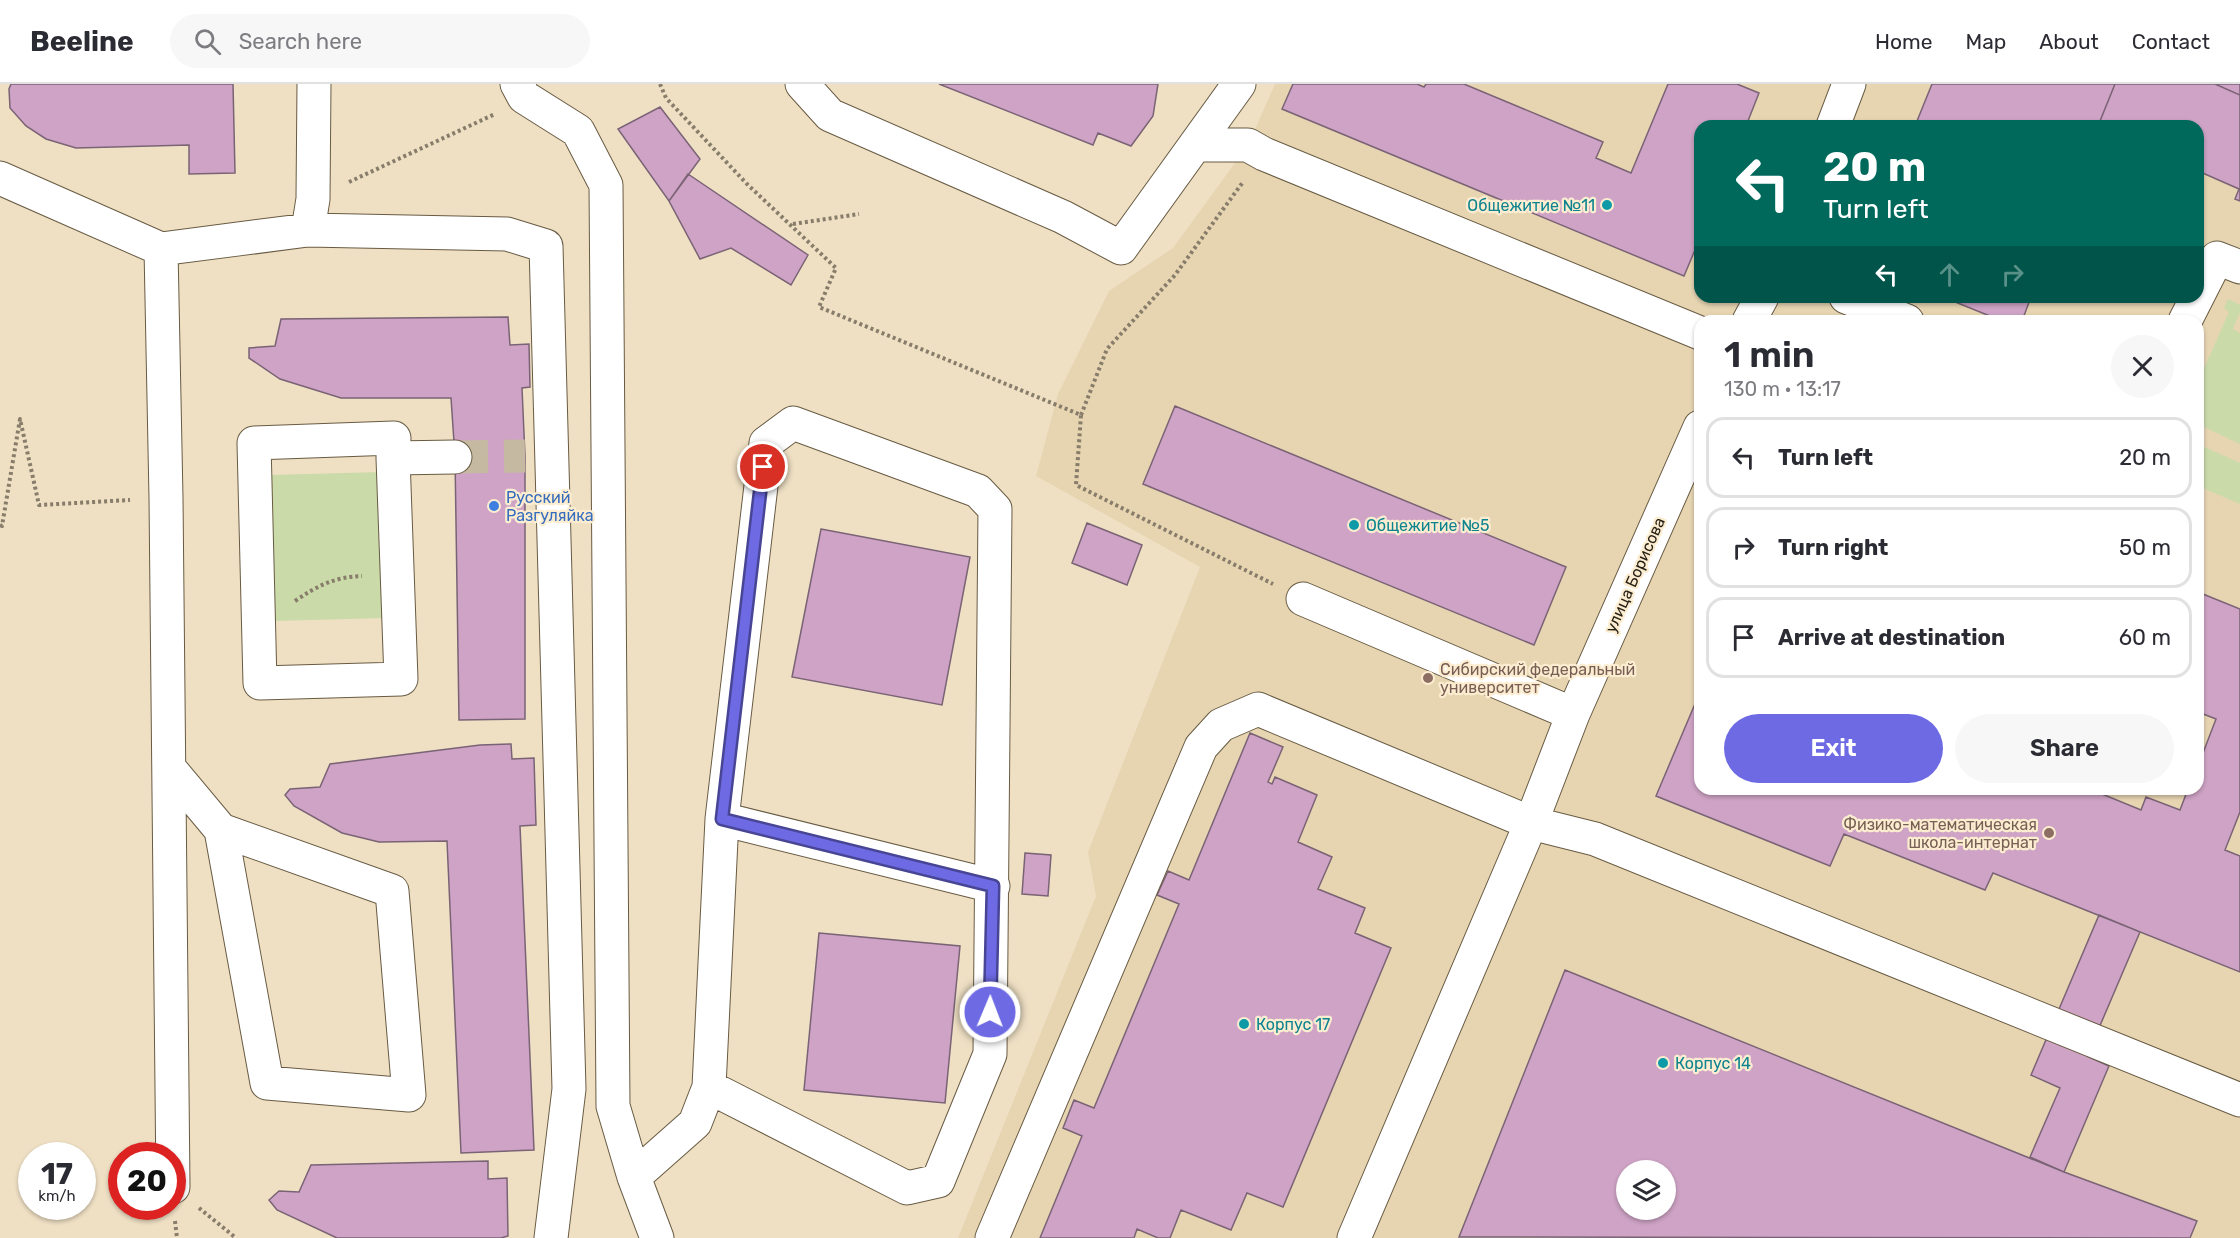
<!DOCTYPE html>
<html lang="en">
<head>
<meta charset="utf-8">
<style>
	:root { --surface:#fff; --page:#f7f7f7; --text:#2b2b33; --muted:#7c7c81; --line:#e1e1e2; --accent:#6d6ae4 }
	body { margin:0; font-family:Rubik,sans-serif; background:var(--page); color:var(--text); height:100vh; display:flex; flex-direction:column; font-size:22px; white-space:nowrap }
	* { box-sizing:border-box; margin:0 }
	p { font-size:20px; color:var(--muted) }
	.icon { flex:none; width:33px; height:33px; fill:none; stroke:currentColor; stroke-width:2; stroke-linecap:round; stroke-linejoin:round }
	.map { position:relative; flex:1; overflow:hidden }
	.side { position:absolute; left:1694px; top:231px; width:510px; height:480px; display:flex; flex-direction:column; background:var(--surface); border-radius:18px; box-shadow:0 2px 4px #0004 }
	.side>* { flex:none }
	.guide { position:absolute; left:1694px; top:36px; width:510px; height:183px; border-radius:18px; box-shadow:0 2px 4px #0004; background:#00695c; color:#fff; overflow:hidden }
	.tools { position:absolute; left:1616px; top:1076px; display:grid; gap:12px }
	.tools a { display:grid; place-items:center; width:60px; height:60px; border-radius:50%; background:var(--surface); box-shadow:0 2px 4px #0004; font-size:30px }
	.speed { position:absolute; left:18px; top:1058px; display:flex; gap:12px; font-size:30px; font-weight:700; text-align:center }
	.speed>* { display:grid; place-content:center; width:78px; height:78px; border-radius:50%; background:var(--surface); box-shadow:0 2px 4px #0004; line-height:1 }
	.speed small { font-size:15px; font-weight:400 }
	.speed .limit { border:9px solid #d22; background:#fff; color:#111 }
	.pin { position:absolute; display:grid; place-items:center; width:51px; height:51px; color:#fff; margin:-26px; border:3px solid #fff; border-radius:50%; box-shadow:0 2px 6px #0007 }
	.me { position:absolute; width:66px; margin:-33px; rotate:1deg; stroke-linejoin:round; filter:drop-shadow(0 0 4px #0008) }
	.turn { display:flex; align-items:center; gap:21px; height:126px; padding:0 30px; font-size:27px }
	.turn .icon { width:78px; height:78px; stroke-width:2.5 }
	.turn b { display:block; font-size:42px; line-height:51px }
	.lanes { display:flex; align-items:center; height:57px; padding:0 30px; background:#0003; justify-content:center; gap:30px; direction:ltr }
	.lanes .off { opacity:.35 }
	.round { display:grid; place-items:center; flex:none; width:63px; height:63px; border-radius:32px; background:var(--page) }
	.head { display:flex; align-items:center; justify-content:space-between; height:102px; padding:0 30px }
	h1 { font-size:36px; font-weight:600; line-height:45px }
	.action { display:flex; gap:12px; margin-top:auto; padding:12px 30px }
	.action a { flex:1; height:69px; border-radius:36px; background:var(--accent); color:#fff; font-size:24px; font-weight:600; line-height:69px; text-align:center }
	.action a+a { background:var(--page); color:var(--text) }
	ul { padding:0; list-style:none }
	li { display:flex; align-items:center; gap:18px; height:81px; margin:0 12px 9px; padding:0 18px; border:3px solid var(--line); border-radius:18px }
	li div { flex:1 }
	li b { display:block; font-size:22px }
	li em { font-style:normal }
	header { display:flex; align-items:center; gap:36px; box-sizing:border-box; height:84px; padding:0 30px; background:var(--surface); border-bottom:2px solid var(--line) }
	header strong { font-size:28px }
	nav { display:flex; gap:33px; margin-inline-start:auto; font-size:21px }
	.search { width:420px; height:54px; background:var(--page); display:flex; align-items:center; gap:15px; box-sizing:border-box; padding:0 21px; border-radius:33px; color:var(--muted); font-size:22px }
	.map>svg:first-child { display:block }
</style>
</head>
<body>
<header>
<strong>Beeline</strong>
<div class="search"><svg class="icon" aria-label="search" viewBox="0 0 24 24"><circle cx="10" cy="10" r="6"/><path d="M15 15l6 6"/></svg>Search here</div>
<nav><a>Home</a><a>Map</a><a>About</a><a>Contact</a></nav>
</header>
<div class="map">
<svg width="2240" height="1154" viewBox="0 0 2240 1154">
	<rect width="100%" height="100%" fill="#efe0c4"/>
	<path fill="#e7d5b2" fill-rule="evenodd" d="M1275,0H2240V1154H958L1096,812L1088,768L1200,483L1036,392L1058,310L1109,207L1173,164L1248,61ZM1700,42H2198V213H1700ZM1700,237H2198V705H1700ZM1626,1086H1665V1125H1626Z"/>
	<path fill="#cadaa9" d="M2228,215L2240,221V228L2233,245L2240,249V360L2198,340V298L2229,228L2224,224Z
		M2198,360L2240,379V420L2198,402Z
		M382,388L386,534L274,537L270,391Z"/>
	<path fill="#cea3c5" stroke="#7a6375" stroke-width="1.5" fill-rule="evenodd" d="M11,0H233L235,89L189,90V61L76,64L46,55L26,42L10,24L9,5Z
		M939,0H1158L1153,32L1131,62L1098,49L1093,61Z
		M1293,0H1417L1424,3L1426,0H1464L1603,58L1596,74L1631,89L1668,0H1737L1759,9L1746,42H1700V154L1684,192L1282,25Z
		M1932,0H2115L2098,42H1915Z
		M2115,0H2215L2240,11V117L2235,115L2239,105L2198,87V42H2098Z
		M2215,0H2240V11Z
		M660,23L700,75L669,117L618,45Z
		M688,90L808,171L791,201L731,164L700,175L669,117Z
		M1943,213H2031L2022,237H2002Z
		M508,233L510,261L529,260L530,303L522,304L525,372V635L459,636L455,373L451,314H341L280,295L249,274V264L275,262L281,235Z
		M1175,322L1566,483L1534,561L1143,400Z
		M1087,439L1142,461L1127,501L1072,479Z
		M821,445L970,473L942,621L792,593Z
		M2198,508L2240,525V728L2225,766L2240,772V888L1993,789L1985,806L1844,750L1830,782L1656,712L1700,608V705H2090L2141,726L2146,713L2180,726L2188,705H2198V682L2216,635L2198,628Z
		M1250,649L1283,663L1268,698L1272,700L1275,693L1317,711L1298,758L1332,773L1318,805L1365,824L1355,849L1391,864L1283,1123L1247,1109L1231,1146L1181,1126L1170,1154H1158L1137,1145L1134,1154H1040L1082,1052L1063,1044L1074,1016L1094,1024L1179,820L1157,811L1168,787L1189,796Z
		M511,660L512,675L534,674L536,741L520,742L534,1066L461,1069L447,757L379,758L342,749L294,722L285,711L290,705L320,703L330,680L480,661Z
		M1025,769L1051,771L1048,812L1022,810Z
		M2099,831L2140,848L2087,972L2109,982L2064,1088L2030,1073L2060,1004L2031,991Z
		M819,849L960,862L945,1019L804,1006Z
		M1565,886L2064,1088L2197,1137L2190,1154L1459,1153ZM1626,1086H1665V1125H1626Z
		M488,1077V1095L507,1094L508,1152L501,1154H337L277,1126L269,1116L279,1107L299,1108L311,1081Z"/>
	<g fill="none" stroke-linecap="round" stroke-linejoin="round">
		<path stroke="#c6b9a1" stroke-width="33" stroke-dasharray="33 16" stroke-linecap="butt" d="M455,373L525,372"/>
		<defs>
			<path id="minor" d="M517,0L524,13L578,47L606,101L613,1022L634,1093L657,1154
				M802,0L830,31L1063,133L1121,164L1239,0
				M1833,42L1849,0
				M1196,61H1248L1264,70L1700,249
				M0,94L161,165
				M308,146L313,115L314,0
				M1846,213L1907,237
				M1749,237L1762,213
				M2185,237L2217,174L2240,183
				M393,374L401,595L260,599L254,359L394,354L393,374L455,373
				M1303,515L1573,630
				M170,685L221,746L267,999L409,1011L392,807L221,746
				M722,735L993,802
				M634,1093L695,1039L709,1003L722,735L766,359L793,339L978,407L995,425L990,970L938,1097L907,1104L709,1003
				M173,1103L166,414L161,165L308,146L507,150L546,162L569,1005L551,1154
				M992,1154L1201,663L1221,641L1258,625L1531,739L1595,755L2240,1016
				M1354,1154L1531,739L1573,630L1700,343"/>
		</defs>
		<use href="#minor" stroke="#685b43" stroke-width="35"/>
		<path stroke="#877d6a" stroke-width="4" stroke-dasharray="3 3" stroke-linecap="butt" d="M660,0L666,14L747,100L836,184L819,223L1081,331L1076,401L1273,500
			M349,98L495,30
			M793,140L859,130
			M1081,331L1107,265L1175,191L1243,98
			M0,441L2,442L20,335L39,421L130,416
			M295,517C317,502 334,493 362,492
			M199,1124L236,1154
			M175,1137L177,1154"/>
		<use href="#minor" stroke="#fff" stroke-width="33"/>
	</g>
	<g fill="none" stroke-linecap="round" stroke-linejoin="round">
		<defs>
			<path id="route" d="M763,383L722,735L993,802L990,928"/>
		</defs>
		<use href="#route" stroke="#474594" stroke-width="15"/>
		<use href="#route" stroke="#6d6ae4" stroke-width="10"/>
	</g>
	<g fill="#0f9aa8" stroke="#fcedd1" stroke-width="2">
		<circle cx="1607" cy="121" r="6"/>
		<circle cx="1354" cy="441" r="6"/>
		<circle cx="1244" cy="940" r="6"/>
		<circle cx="1663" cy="979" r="6"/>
	</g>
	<circle fill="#3f7fe0" stroke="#fcedd1" stroke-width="2" cx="494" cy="422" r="6"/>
	<g fill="#8d6e63" stroke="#fcedd1" stroke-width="2">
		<circle cx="1428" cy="594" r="6"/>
		<circle cx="2049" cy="749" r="6"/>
	</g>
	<g text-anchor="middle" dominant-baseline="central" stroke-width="4.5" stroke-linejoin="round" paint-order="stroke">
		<g font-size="16" fill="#0d838f" stroke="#fcedd1" text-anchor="start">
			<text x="1595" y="121" text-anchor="end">Общежитие №11</text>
			<text x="1366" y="441">Общежитие №5</text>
			<text x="1256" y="940">Корпус 17</text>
			<text x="1675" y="979">Корпус 14</text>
		</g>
		<g font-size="16" fill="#366cbe" stroke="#fcedd1" text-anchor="start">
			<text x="506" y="413">Русский<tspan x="506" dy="18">Разгуляйка</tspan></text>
		</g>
		<g font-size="16" fill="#241f14" stroke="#fcedd1">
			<text transform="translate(1635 491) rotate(-66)">улица Борисова</text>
		</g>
		<g font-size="16" fill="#785e54" stroke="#fcedd1" text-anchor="start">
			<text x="1440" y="585">Сибирский федеральный<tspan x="1440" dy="18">университет</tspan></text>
			<text x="2037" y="740" text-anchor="end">Физико-математическая<tspan x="2037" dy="18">школа-интернат</tspan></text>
		</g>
	</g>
</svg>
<div class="tools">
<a><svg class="icon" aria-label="layers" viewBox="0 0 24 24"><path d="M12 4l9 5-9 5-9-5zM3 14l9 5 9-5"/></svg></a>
</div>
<div class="speed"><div>17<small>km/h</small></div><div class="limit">20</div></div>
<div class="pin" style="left:763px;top:383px;background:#d93025"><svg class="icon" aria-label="arrive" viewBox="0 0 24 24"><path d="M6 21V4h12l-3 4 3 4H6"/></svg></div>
<svg class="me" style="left:990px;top:928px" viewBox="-20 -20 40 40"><circle r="17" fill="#6d6ae4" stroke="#fff" stroke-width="3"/><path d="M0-11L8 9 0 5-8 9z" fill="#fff"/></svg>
<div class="guide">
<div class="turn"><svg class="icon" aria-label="left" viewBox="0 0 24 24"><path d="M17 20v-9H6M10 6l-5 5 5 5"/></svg><div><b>20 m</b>Turn left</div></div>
<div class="lanes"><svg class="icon" aria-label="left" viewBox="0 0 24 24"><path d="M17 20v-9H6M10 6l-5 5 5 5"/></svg><svg class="icon off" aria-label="ahead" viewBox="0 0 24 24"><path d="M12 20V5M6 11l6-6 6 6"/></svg><svg class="icon off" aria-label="right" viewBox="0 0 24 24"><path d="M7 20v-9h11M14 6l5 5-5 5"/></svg></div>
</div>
<section class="side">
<div class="head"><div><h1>1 min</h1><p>130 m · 13:17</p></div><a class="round"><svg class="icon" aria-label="close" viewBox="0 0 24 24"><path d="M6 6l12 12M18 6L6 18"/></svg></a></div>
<ul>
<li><svg class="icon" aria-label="left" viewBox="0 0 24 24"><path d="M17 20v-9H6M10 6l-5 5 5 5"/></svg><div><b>Turn left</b></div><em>20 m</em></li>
<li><svg class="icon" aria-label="right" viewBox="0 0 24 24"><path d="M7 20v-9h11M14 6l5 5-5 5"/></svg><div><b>Turn right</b></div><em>50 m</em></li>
<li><svg class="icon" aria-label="arrive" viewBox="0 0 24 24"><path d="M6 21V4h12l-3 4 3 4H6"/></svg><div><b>Arrive at destination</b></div><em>60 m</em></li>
</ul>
<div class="action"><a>Exit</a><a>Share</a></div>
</section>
</div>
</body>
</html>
